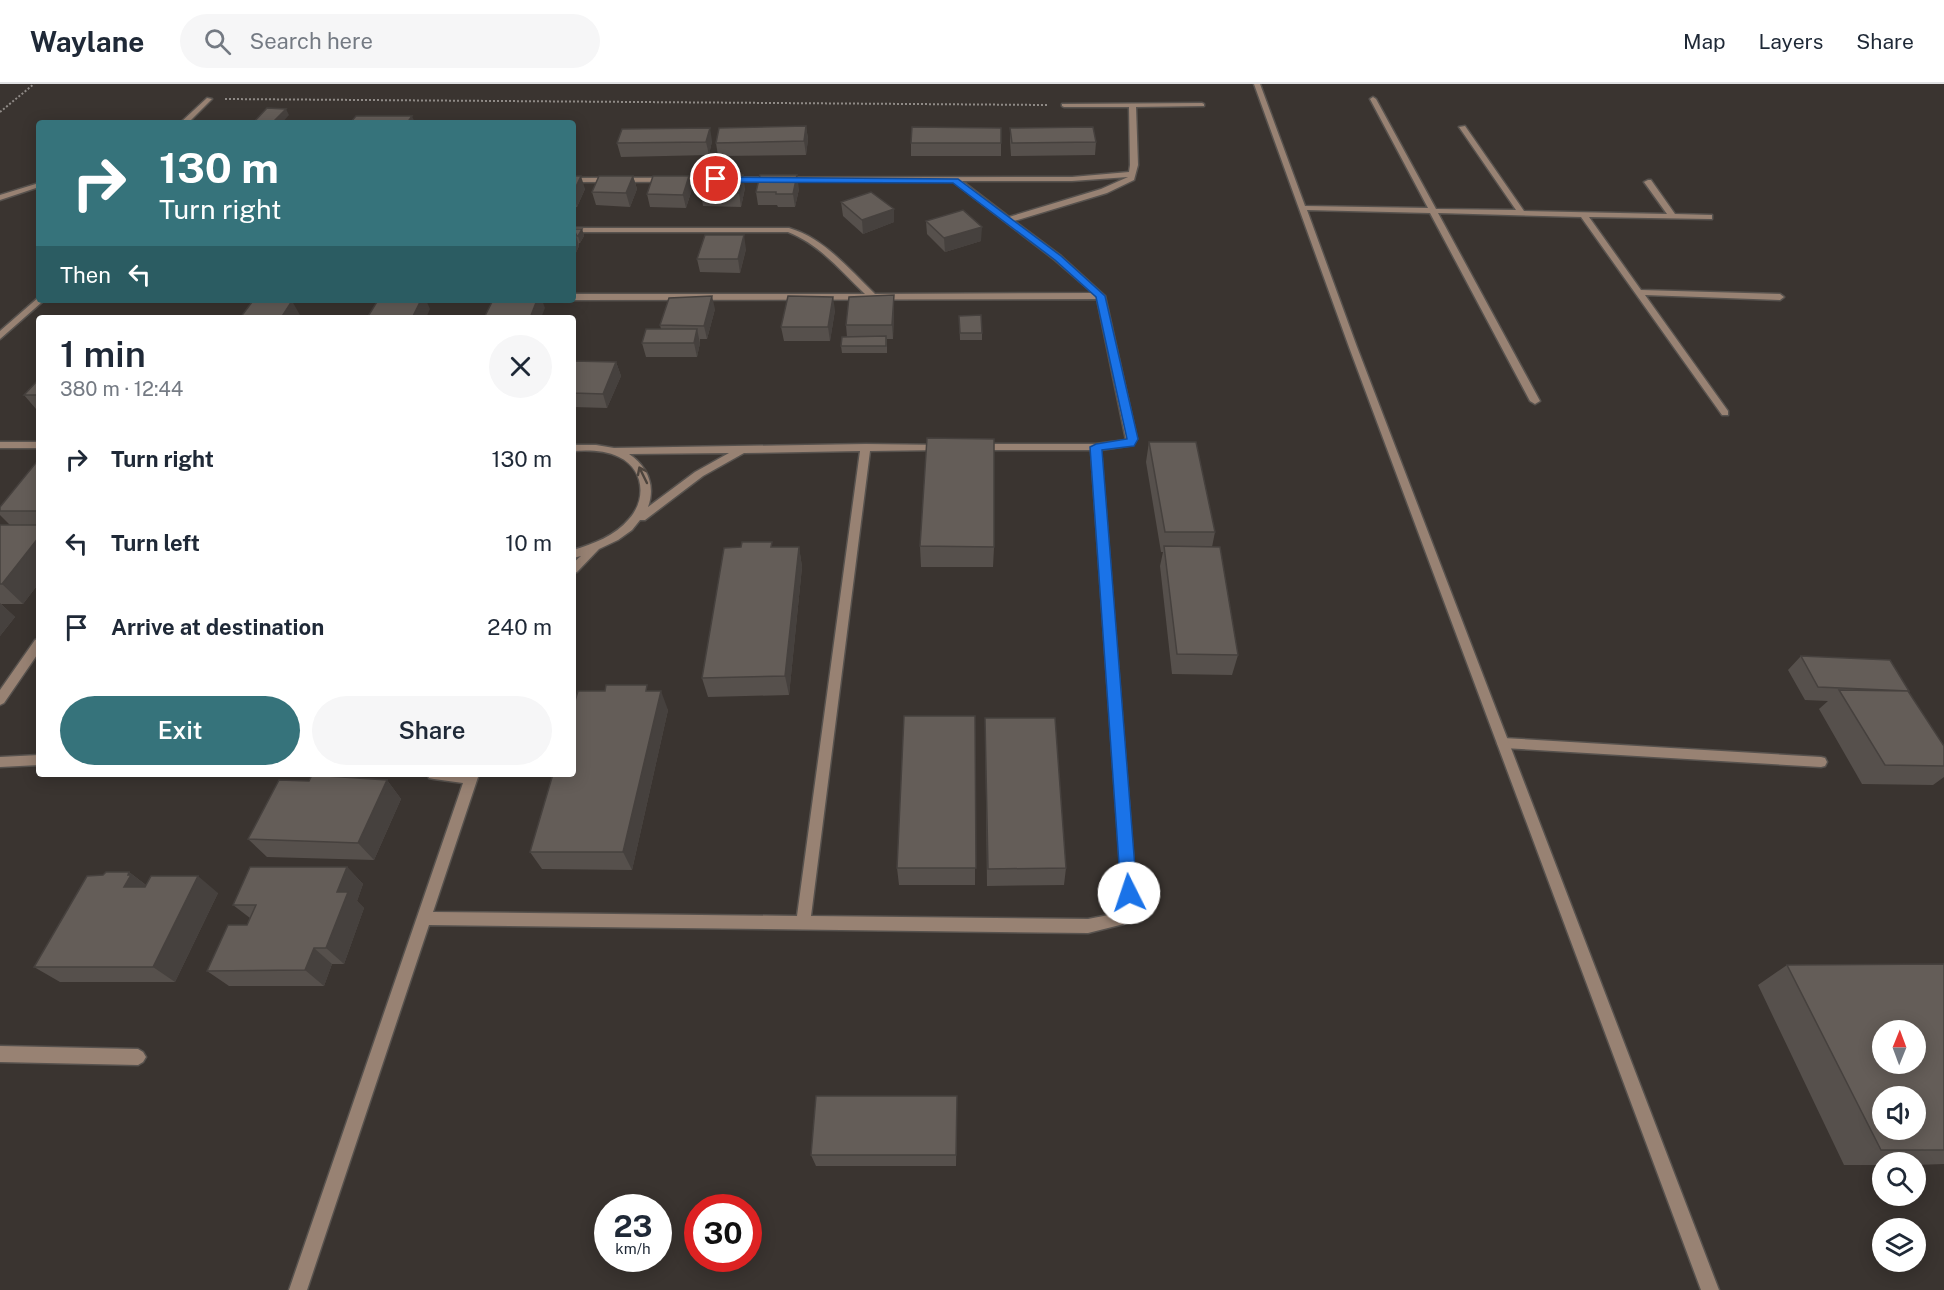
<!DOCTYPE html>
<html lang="en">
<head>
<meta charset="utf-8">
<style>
	:root { --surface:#fff; --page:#f6f6f7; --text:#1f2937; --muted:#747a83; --line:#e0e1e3; --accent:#36737b }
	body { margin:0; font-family:"Public Sans",sans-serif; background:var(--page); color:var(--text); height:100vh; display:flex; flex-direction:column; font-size:22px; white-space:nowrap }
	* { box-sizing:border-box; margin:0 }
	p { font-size:20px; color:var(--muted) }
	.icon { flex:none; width:33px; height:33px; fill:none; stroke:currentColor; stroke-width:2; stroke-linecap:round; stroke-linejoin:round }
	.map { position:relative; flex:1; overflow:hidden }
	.drawer { position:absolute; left:36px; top:231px; width:540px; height:462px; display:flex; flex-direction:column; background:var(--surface); border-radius:6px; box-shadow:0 3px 15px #0003 }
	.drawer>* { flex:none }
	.hud { position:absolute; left:36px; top:36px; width:540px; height:183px; border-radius:6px; box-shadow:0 3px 15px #0003; background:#36737b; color:#fff; overflow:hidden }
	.needle { width:39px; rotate:1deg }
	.buttons { position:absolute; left:1872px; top:936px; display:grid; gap:12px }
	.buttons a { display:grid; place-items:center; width:54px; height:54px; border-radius:50%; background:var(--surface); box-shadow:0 3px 15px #0003; font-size:30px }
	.speed { position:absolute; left:594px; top:1110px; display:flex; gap:12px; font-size:30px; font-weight:700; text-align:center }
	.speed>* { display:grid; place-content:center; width:78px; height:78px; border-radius:50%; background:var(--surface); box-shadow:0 3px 15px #0003; line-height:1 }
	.speed small { font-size:15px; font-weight:400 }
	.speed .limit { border:9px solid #d22; background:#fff; color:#111 }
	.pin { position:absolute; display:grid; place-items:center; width:51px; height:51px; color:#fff; margin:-26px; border:3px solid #fff; border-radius:50%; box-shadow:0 2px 6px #0007 }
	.me { position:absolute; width:66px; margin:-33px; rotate:356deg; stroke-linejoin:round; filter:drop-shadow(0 0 4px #0008) }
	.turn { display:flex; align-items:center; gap:21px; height:126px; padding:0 24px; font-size:27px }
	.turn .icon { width:78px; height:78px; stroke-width:2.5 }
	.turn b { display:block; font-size:42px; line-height:51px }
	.then { display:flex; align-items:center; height:57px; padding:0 24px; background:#0003; gap:12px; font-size:22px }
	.round { display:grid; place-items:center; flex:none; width:63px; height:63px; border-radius:32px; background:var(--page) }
	.headline { display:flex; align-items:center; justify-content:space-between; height:102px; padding:0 24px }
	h1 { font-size:36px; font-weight:600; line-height:45px }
	.cta { display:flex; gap:12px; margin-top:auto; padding:12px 24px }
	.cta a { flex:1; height:69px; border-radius:36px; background:var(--accent); color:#fff; font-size:24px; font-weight:600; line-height:69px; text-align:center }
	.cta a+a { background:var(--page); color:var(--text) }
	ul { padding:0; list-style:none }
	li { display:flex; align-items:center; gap:18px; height:84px; padding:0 24px }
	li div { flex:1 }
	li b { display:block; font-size:22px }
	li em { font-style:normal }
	header { display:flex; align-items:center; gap:36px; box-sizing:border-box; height:84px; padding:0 30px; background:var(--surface); border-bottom:2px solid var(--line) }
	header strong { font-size:28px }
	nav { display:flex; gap:33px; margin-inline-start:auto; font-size:21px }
	.search { width:420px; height:54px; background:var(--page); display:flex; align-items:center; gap:15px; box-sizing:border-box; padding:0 21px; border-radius:33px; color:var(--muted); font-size:22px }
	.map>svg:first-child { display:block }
</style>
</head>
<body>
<header>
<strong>Waylane</strong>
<div class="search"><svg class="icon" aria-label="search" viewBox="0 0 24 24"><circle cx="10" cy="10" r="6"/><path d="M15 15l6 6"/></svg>Search here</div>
<nav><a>Map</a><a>Layers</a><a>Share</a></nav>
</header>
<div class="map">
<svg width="1944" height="1206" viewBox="0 0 1944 1206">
	<rect width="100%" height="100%" fill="#3a3430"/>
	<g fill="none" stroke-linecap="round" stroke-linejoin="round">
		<defs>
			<path id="lane" d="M1503,654L1821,673L1825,674L1827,678L1825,682L1821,683L1503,664L1499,663L1497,659L1499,655Z"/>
			<path id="street" d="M1254,0H1260L1305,122L1428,124L1370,15L1373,13L1376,15L1436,125L1516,126L1459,43L1465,42L1524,127L1667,130L1644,98L1648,96H1651L1675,130L1712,131V135H1709L1589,133L1641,206L1780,210L1784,213L1780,216L1645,211L1728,327V331H1722L1581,133L1438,129L1540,317L1535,320L1530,317L1430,129L1307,126L1357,263L1719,1206H1701L1349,263Z
				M207,14L212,15L188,39H180Z
				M1202,19L1204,20V22L1136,23L1138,81L1134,96L1107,109L1014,137L1061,172L1105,212L1137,355L1133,361L1101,366L1136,809L1124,840L1088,849L429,841L307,1206H289L463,699L434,695L429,694L428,690H479L433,828L797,832L860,367L744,369L703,392L645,436H640L632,446L618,456L599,465L577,488L573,489V479L581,472L573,474V466C593,460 615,452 629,435C647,415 644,385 619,373C605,366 588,366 573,367V361H596L614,364L866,360L944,361L946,363L941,366L870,367L811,832L1088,835L1114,830L1122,809L1091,366H980L975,363L980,360H1096L1126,356L1097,215L573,216V210H865C841,187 819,160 788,148H573V144H789C824,154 849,185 875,210L1093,209L1055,176L952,97L573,98V94L1072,93L1129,88L1130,81L1129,23H1064L1062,22V20ZM1128,93L1101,105L1009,133L962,97H1072ZM729,369L695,388L648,423C656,401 647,382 629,370Z
				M39,99V103L0,116V111Z
				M39,213V216H43L42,218L0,255V247Z
				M0,358H39V364H0Z
				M39,555V568L4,619L0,621V606L35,556Z
				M39,671V681L0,683V673Z
				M0,962L138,965L143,968L146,973L143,978L138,981L0,978Z"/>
		</defs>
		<use href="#lane" stroke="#57524e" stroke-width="3"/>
		<use href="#street" stroke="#57524e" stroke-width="3"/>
		<path stroke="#8f8a86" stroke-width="2" stroke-dasharray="2 2" stroke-linecap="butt" d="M225,15L1048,21
			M0,28L34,0"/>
		<use href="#lane" fill="#988273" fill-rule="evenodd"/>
		<use href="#street" fill="#988273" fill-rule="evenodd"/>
	</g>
	<path fill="#56504c" d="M806,42L808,55L806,71L718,72L716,59Z
		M1001,44V72H911V59Z
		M1010,44L1096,58L1095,71L1011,72L1010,57Z
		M712,57L709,71L621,73L617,59Z
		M573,92L585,105L577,123H573Z
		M633,92L637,105L630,123L596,121L592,108Z
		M745,104L741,123L703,122L701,108Z
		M692,105L686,124L650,123L647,110Z
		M799,105L795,123H778L777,121H758L756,108Z
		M841,118L894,125V138L863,150L843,132Z
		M926,137L981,157L945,168L927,150Z
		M573,145H582L584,152L580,159H579V162L573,175Z
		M746,165L740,189L700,188L697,175Z
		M894,211V225L893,255H887V269H842L841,262L847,253L846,241Z
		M715,225L707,255H700V259L697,273H646L642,259L661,245L660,241Z
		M835,226L830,257H784L781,243Z
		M959,232L982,249V256H960Z
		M573,277L616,278L621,292L607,324L573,323Z
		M39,295V325H36L24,311Z
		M1149,358L1215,448L1212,463L1238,571L1232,591L1172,590L1160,482L1163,468H1161L1146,378Z
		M39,375V499L23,520H1L15,533L0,552V441H10L0,431V423Z
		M920,462L994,463L993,483H921Z
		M773,463H799L802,483L789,611L708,613L702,594Z
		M1801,572L1908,607L1944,662V693L1933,701L1862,700L1819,625L1828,617L1805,616L1788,586Z
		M649,607L668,626L632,786L542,785L530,768Z
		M975,632V801H899L897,784Z
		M985,634L1066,784L1064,801L987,802Z
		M387,696L401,715L374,776L267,773L248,755L309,697Z
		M347,783L363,800L357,817L364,824L344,880H332L324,902H229L207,887L247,841L250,834L233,821Z
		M129,788L146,801L218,809L175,898H60L34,883L103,791Z
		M1944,880V1080L1916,1081V1078H1882V1081H1844L1758,901L1787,881Z
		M957,1012L956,1082H816L811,1071Z"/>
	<path fill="#46413e" d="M286,25L289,31L282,39H272Z
		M412,32L415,39H407Z
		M806,42L808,55L806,71L804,57Z
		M710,44L712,57L709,71L706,58Z
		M743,91L745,104L741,123L739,109Z
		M797,91L799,105L795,123L793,110Z
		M581,92L585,105L577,123L573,109Z
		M633,92L637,105L630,123L626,109Z
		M689,92L692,105L686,124L683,111Z
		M894,125V138L863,150L862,136Z
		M982,143L981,157L945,168L944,154Z
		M582,145L584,152L580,159L578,152Z
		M575,148L579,162L573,175V153Z
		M744,151L746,165L740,189L738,175Z
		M894,211V225L893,255L892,241Z
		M712,212L715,225L707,255L704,242Z
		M833,213L835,226L830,257L828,243Z
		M421,216H426L430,225L426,234H412Z
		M537,216H542L545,224L541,234H530Z
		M292,217L300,231L298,234H281Z
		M697,245L700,259L697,273L694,259Z
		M616,278L621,292L607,324L603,310Z
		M39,453V499L23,520L2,500Z
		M799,463L802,483L789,611L785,592Z
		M0,519L15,533L0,552Z
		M661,607L668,626L632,786L623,768Z
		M387,696L401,715L374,776L358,759Z
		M347,783L363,800L357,817L364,824L344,880L326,864L337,808Z
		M129,788L151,805L124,803Z
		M198,792L218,809L175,898L153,883Z
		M314,864L332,880L324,902L305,886Z"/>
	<path fill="#645d58" stroke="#46413e" stroke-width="1.5" fill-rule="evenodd" d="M267,24L286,25L272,39H253Z
		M356,32H412L407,39H350Z
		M444,38L468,39H443Z
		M806,42L804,57L716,59L719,44Z
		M912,43L1001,44V59H911Z
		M1093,43L1096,58L1012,59L1010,44Z
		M710,44L706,58L617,59L622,45Z
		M743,91L739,109L701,108L705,92Z
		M760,91H797L793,110H776V108H756Z
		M573,92H581L573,109Z
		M599,92H633L626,109L592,108Z
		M653,92H689L683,111L647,110Z
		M871,108L894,125L862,136L841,118Z
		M963,126L982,143L944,154L926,137Z
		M573,145H582L578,152H577L575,148H573Z
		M705,151H744L738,175H697Z
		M894,211L892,241H846L849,213Z
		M712,212L704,242L660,241L669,214Z
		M788,212L833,213L828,243H781Z
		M378,216H421L412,234H367Z
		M493,216H537L530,234H484Z
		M292,217L281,234H240L252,218Z
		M981,231L982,249H960L959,232Z
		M646,245H697L694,259H642Z
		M886,252V262H841L842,253Z
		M573,277L616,278L603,310L573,309Z
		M39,295V311H24Z
		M927,354L994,355V463L920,462Z
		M1149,358H1196L1215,448H1165Z
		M39,375V427H0V423Z
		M0,441H39V453L2,500H0Z
		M742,458H772L771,463H799L785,592L702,594L724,464L741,463Z
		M1164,462L1220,463L1238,571L1177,570Z
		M1801,572L1890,576L1909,607L1818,603Z
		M606,601H647L646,607H661L623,768H530L553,690H573V624L578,607H605Z
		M1839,606L1908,607L1944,662V682L1885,681Z
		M904,632H975L976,784H897Z
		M985,634H1055L1066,784L988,785Z
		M312,691L387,696L358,759L248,755L279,696L309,697Z
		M250,783H347L337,808H348L326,864H314L305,886L207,887L228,841H247L256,821H233Z
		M106,788H129L128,791H131L124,803H145L151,792H198L153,883H34L87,792L103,791Z
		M1944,880V1066H1881L1787,881ZM1882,946H1916V980H1882ZM1882,1012H1916V1046H1882Z
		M816,1012H957L956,1071H811Z"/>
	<defs><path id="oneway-shaft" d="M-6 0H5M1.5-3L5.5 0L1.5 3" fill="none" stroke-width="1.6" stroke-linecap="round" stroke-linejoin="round" transform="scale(1.5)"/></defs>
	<use stroke="#4d443d" href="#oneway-shaft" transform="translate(643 391) rotate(-116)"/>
	<path fill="#1a73e8" stroke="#114b97" stroke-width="1.5" d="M713,93L958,95L1061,172L1105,212L1138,355L1134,362L1102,366L1137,809L1135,814L1129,817L1123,814L1121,809L1090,363L1096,360L1127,355L1096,213L1055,176L953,99L716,98L713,97Z"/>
</svg>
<div class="buttons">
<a><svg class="needle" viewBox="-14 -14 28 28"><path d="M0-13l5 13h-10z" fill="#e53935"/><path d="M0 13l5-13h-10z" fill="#747a83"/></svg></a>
<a><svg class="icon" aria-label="sound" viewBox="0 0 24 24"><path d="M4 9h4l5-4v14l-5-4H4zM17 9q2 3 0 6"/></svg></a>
<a><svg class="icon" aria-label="search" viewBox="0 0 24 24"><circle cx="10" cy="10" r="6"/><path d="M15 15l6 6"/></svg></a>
<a><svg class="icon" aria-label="layers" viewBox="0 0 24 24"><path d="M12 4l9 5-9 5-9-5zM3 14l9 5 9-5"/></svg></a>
</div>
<div class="speed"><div>23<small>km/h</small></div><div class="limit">30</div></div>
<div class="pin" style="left:716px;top:95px;background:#d93025"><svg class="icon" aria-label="arrive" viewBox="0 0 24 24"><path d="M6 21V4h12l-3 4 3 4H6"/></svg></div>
<svg class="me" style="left:1129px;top:809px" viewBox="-20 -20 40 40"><circle r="19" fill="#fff"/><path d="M0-13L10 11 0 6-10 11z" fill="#1a73e8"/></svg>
<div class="hud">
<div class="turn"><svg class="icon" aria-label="right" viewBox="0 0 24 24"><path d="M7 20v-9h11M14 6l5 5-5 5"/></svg><div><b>130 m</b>Turn right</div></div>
<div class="then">Then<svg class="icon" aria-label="left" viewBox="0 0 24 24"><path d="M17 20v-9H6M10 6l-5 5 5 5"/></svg></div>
</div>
<section class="drawer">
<div class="headline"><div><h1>1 min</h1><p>380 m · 12:44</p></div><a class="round"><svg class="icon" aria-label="close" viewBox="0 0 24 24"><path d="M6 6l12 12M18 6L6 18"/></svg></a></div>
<ul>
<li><svg class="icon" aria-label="right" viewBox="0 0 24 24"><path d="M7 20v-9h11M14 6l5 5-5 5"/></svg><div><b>Turn right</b></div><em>130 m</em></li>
<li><svg class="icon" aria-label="left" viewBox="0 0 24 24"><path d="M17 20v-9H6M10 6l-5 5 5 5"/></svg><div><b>Turn left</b></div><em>10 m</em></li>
<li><svg class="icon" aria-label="arrive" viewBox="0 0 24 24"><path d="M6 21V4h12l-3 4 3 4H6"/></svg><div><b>Arrive at destination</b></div><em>240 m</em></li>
</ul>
<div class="cta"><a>Exit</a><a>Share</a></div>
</section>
</div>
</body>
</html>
